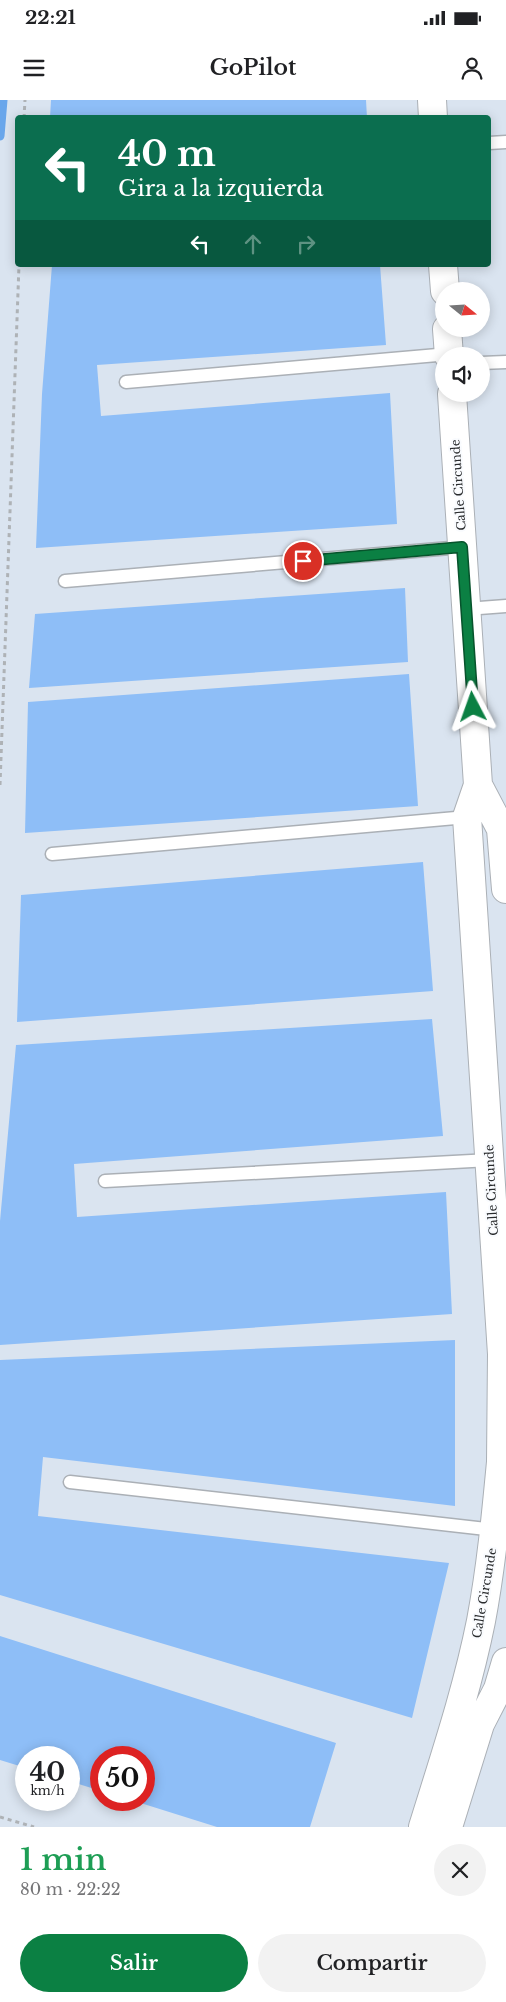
<!DOCTYPE html>
<html lang="es">
<head>
<meta charset="utf-8">
<style>
	:root { --surface:#fff; --page:#f2f2f2; --text:#202124; --muted:#757577; --accent:#0b8043 }
	body { margin:0; font-family:"Libre Baskerville",serif; background:var(--page); color:var(--text); height:100vh; display:flex; flex-direction:column; font-size:19px; white-space:nowrap }
	* { box-sizing:border-box; margin:0 }
	p { font-size:16px; color:var(--muted) }
	.icon { flex:none; width:28px; height:28px; fill:none; stroke:currentColor; stroke-width:2; stroke-linecap:round; stroke-linejoin:round }
	.map { position:relative; height:1727px; overflow:hidden }
	.sheet { display:flex; flex-direction:column; background:var(--surface); flex:1 }
	.sheet>* { flex:none }
	.top-card { position:absolute; left:15px; top:15px; width:476px; height:152px; border-radius:5px; box-shadow:0 2px 12px #0003; background:#0b6e4f; color:#fff; overflow:hidden }
	.needle { width:32px; rotate:108deg }
	.controls { position:absolute; left:435px; top:182px; display:grid; gap:10px }
	.controls a { display:grid; place-items:center; width:55px; height:55px; border-radius:50%; background:var(--surface); box-shadow:0 2px 12px #0003; font-size:25px }
	.speed { position:absolute; left:15px; top:1646px; display:flex; gap:10px; font-size:25px; font-weight:700; text-align:center }
	.speed>* { display:grid; place-content:center; width:65px; height:65px; border-radius:50%; background:var(--surface); box-shadow:0 2px 12px #0003; line-height:1 }
	.speed small { font-size:12px; font-weight:400 }
	.speed .limit { border:8px solid #d22; background:#fff; color:#111 }
	.pin { position:absolute; display:grid; place-items:center; width:42px; height:42px; color:#fff; margin:-21px; border:2px solid #fff; border-radius:50%; box-shadow:0 1px 5px #0007 }
	.me { position:absolute; width:55px; margin:-28px; rotate:356deg; stroke-linejoin:round; filter:drop-shadow(0 0 4px #0008) }
	.turn { display:flex; align-items:center; gap:18px; height:105px; padding:0 20px; font-size:22px }
	.turn .icon { width:65px; height:65px; stroke-width:2.5 }
	.turn b { display:block; font-size:35px; line-height:42px }
	.lanes { display:flex; align-items:center; height:48px; padding:0 20px; background:#0003; justify-content:center; gap:25px; direction:ltr }
	.lanes .off { opacity:.35 }
	.round { display:grid; place-items:center; flex:none; width:52px; height:52px; border-radius:26px; background:var(--page) }
	.headline { display:flex; align-items:center; justify-content:space-between; height:85px; padding:0 20px }
	h1 { font-size:30px; font-weight:600; line-height:38px; color:#1e9e55 }
	.button { display:flex; gap:10px; margin-top:auto; padding:10px 20px }
	.button a { flex:1; height:58px; border-radius:30px; background:var(--accent); color:#fff; font-size:20px; font-weight:600; line-height:58px; text-align:center }
	.button a+a { background:var(--page); color:var(--text) }
	.status { display:flex; justify-content:space-between; align-items:center; height:35px; padding:0 25px; background:var(--surface); direction:ltr }
	.status svg { height:14px; fill:currentColor }
	header { display:flex; justify-content:space-between; align-items:center; height:65px; padding:0 20px; background:var(--surface); font-size:22px; font-weight:600 }
	.map>svg:first-child { display:block }
</style>
</head>
<body>
<div class="status"><b>22:21</b><svg viewBox="0 0 49 12"><path d="M0 12V9h3v3zM5 12V6h3v6zM10 12V3h3v9zM15 12V0h3v12zM26 1h20v11H26zM47 4h2v5h-2z"/></svg></div>
<header><svg class="icon" aria-label="menu" viewBox="0 0 24 24"><path d="M4 6h16M4 12h16M4 18h16"/></svg>GoPilot<svg class="icon" aria-label="person" viewBox="0 0 24 24"><circle cx="12" cy="8" r="4"/><path d="M4 21q1-7 8-7t8 7"/></svg></header>
<div class="map">
<svg width="506" height="1727" viewBox="0 0 506 1727">
	<rect width="100%" height="100%" fill="#eaeff4"/>
	<path fill="#dae4f0" fill-rule="evenodd" d="M0,0H506V1727H0ZM18,18H489V165H18ZM444,191H481V229H444ZM444,256H481V294H444ZM26,1658H69V1700H26ZM101,1658H144V1700H101Z"/>
	<g fill="none" stroke-linecap="round" stroke-linejoin="round">
		<path stroke="#69a6eb" stroke-width="9" d="M0,36L3,0"/>
	</g>
	<path fill="#8ebef7" d="M51,0H366L367,18H50Z
		M52,165H380L386,245L97,265L101,316L390,293L397,424L36,448L42,294Z
		M405,488L408,562L29,588L35,514Z
		M409,574L418,706L25,733L28,602Z
		M423,762L433,891L17,922L21,795Z
		M432,919L443,1036L74,1064L77,1117L446,1092L452,1214L0,1245V1121L16,945Z
		M455,1240V1406L43,1357L38,1416L449,1463L412,1618L0,1495V1260Z
		M0,1536L336,1643L310,1727H217L131,1700H144V1658H101V1691L69,1681V1658H26V1668L0,1660Z"/>
	<g fill="none" stroke-linecap="round" stroke-linejoin="round">
		<defs>
			<path id="lane" d="M489,43L506,42
				M481,263L506,262
				M126,282L449,254
				M65,481L462,447
				M466,509L506,506
				M52,754L467,717
				M105,1081L490,1060
				M70,1382L495,1430"/>
			<path id="secondary" d="M432,0L433,18
				M443,165L445,191
				M447,229L449,256
				M452,294L478,685L467,717L502,1254L501,1362
				M478,685L501,729L506,789"/>
			<path id="primary" d="M423,1727C444,1659 467,1591 481,1521C491,1468 496,1415 501,1362L506,1353
				M448,1727L480,1624L498,1589L506,1562"/>
		</defs>
		<use href="#lane" stroke="#abb0b6" stroke-width="15"/>
		<use href="#secondary" stroke="#abb0b6" stroke-width="30"/>
		<use href="#primary" stroke="#abb0b6" stroke-width="30"/>
		<path stroke="#aeb2b6" stroke-width="3" stroke-dasharray="4 4" stroke-linecap="butt" d="M24,18L25,0
			M0,685L19,165
			M0,1717L34,1727"/>
		<use href="#lane" stroke="#fff" stroke-width="12"/>
		<use href="#secondary" stroke="#fff" stroke-width="28"/>
		<use href="#primary" stroke="#fff" stroke-width="28"/>
	</g>
	<g fill="none" stroke-linecap="round" stroke-linejoin="round">
		<defs>
			<path id="route" d="M303,461L462,447L473,607"/>
		</defs>
		<use href="#route" stroke="#07532c" stroke-width="12"/>
		<use href="#route" stroke="#0b8043" stroke-width="9"/>
	</g>
	<g text-anchor="middle" dominant-baseline="central" stroke-width="4" stroke-linejoin="round" paint-order="stroke">
		<g font-size="12" fill="#292b2d" stroke="#f9fbfe">
			<text transform="translate(458 385) rotate(-94)">Calle Circunde</text>
			<text transform="translate(491 1090) rotate(-93)">Calle Circunde</text>
			<text transform="translate(484 1493) rotate(-80)">Calle Circunde</text>
		</g>
	</g>
</svg>
<div class="controls">
<a><svg class="needle" viewBox="-14 -14 28 28"><path d="M0-13l5 13h-10z" fill="#e53935"/><path d="M0 13l5-13h-10z" fill="#757577"/></svg></a>
<a><svg class="icon" aria-label="sound" viewBox="0 0 24 24"><path d="M4 9h4l5-4v14l-5-4H4zM17 9q2 3 0 6"/></svg></a>
</div>
<div class="speed"><div>40<small>km/h</small></div><div class="limit">50</div></div>
<div class="pin" style="left:303px;top:461px;background:#d93025"><svg class="icon" aria-label="arrive" viewBox="0 0 24 24"><path d="M6 21V4h12l-3 4 3 4H6"/></svg></div>
<svg class="me" style="left:473px;top:607px" viewBox="-20 -20 40 40"><path d="M0-17L14 15 0 8-14 15z" fill="#0b8043" stroke="#fff" stroke-width="4"/></svg>
<div class="top-card">
<div class="turn"><svg class="icon" aria-label="left" viewBox="0 0 24 24"><path d="M17 20v-9H6M10 6l-5 5 5 5"/></svg><div><b>40 m</b>Gira a la izquierda</div></div>
<div class="lanes"><svg class="icon" aria-label="left" viewBox="0 0 24 24"><path d="M17 20v-9H6M10 6l-5 5 5 5"/></svg><svg class="icon off" aria-label="ahead" viewBox="0 0 24 24"><path d="M12 20V5M6 11l6-6 6 6"/></svg><svg class="icon off" aria-label="right" viewBox="0 0 24 24"><path d="M7 20v-9h11M14 6l5 5-5 5"/></svg></div>
</div>
</div>
<section class="sheet">
<div class="headline"><div><h1>1 min</h1><p>80 m · 22:22</p></div><a class="round"><svg class="icon" aria-label="close" viewBox="0 0 24 24"><path d="M6 6l12 12M18 6L6 18"/></svg></a></div>
<div class="button"><a>Salir</a><a>Compartir</a></div>
</section>
</body>
</html>
